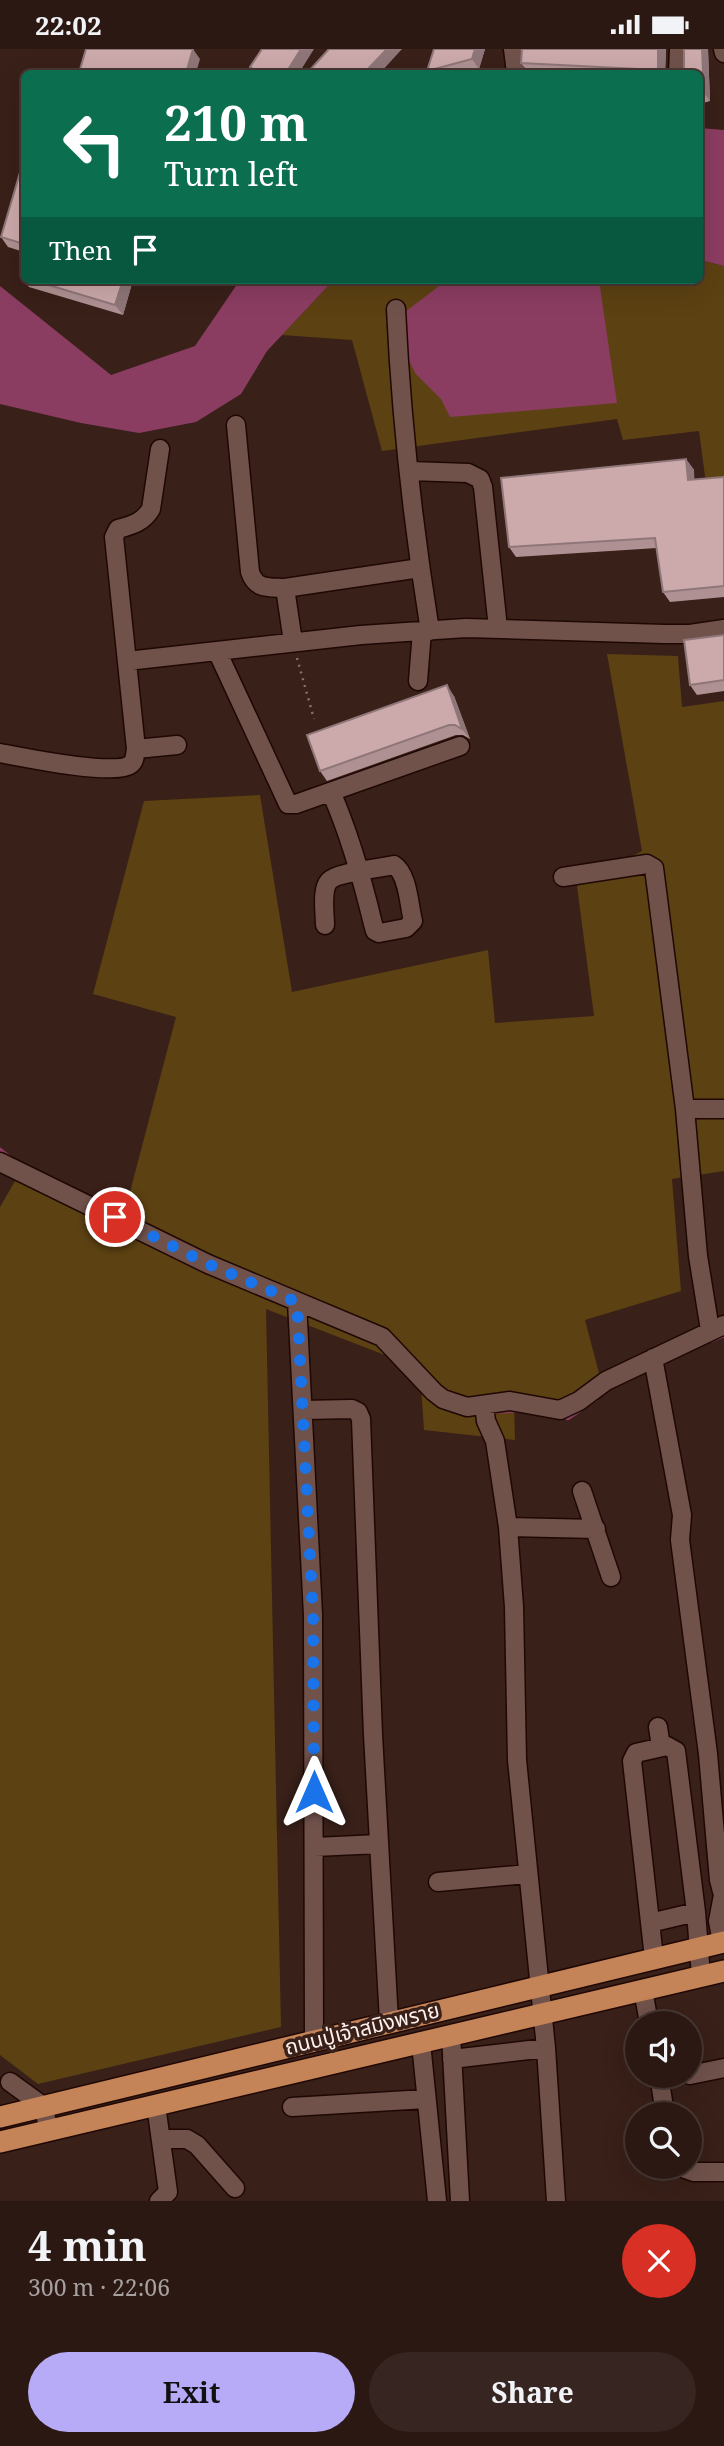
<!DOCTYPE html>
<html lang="en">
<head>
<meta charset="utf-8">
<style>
	:root { --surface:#2b1813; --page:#372521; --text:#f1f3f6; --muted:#a6a0a0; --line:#473733; --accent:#b7abf8 }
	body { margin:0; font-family:"Noto Serif","Noto Sans Thai",serif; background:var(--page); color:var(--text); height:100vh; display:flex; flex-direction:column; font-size:26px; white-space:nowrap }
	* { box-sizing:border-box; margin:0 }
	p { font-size:23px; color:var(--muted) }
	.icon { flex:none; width:38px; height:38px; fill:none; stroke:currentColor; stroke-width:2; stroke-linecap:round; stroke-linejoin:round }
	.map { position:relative; height:2152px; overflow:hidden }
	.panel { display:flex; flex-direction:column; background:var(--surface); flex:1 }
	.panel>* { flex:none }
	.top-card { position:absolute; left:21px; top:21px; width:682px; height:214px; border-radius:10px; box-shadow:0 7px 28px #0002,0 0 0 2px var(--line); background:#0b6e4f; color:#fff; overflow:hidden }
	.fabs { position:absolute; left:625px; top:1962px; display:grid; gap:14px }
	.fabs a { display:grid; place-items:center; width:77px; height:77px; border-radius:50%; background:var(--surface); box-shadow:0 7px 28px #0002,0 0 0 2px var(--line); font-size:35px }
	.pin { position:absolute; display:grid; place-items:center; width:60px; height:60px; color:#fff; margin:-30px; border:4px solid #fff; border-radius:50%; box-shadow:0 2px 7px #0007 }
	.me { position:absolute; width:77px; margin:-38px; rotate:0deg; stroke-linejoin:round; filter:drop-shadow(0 0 5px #0008) }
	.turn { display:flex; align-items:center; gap:24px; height:147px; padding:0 28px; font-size:32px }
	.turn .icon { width:91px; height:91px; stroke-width:2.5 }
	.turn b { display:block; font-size:49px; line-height:60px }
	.then { display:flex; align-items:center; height:66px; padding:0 28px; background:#0003; gap:14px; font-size:26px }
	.round { display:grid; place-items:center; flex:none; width:74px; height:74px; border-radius:37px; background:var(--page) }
	.headline { display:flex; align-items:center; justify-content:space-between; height:119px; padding:0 28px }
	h1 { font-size:42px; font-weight:700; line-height:52px }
	.primary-button { display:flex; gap:14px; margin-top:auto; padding:14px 28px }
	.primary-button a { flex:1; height:80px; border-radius:42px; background:var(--accent); color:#111; font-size:28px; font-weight:700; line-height:80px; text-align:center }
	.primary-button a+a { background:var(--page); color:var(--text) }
	.status { display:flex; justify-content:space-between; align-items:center; height:49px; padding:0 35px; background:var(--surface); direction:ltr }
	.status svg { height:19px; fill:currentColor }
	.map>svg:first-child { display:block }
</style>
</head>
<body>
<div class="status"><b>22:02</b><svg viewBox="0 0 49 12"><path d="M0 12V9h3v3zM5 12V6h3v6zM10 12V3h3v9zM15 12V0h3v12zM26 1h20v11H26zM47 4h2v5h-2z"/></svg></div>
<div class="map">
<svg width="724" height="2152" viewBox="0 0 724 2152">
	<rect width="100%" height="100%" fill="#392019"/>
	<path fill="#5c4112" d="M700,211L724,217V433L706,435L699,382L623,391L617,370L382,402L352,291L282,286L330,235L337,231H700Z
		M607,605L678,607L682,658L724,652V1122L672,1130L681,1242L585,1271L604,1343L562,1352L514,1351L515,1391L424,1381L421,1337L395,1310L266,1260L281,1978L38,2035L0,2006V1158L18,1127L126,1158L176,968L93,945L144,752L260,746L292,943L488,901L495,974L594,967L577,837L642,802Z"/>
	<path fill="#8b3d61" d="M700,79L724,81V217L700,211Z
		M240,231H337L330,235L267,302L241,345L196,373L139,384L81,374L0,355V237L111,326L195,297Z
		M447,231H599L617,354L450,368L441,350L416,325L404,303L401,266Z"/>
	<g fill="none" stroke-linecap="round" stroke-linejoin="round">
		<path stroke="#8b3d61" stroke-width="4.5" d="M0,1101L10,1109
			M712,1291L724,1286
			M490,1363L519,1361
			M562,1366L568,1369L596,1350"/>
		<defs>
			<path id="minor" d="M513,0L516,24
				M723,0L724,4
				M678,24L679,0
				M396,260C401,368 413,476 430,582
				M236,376L250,523C256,541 269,538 285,539L293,593
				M410,422L468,424L480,430L483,438L498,579
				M285,539L420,519
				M217,602L361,586L466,579L664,585H690L724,580
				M127,612L217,602L288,755H296L460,697
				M418,632L422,582
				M136,700L177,696
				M0,704C21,708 117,728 131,715C135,712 135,705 136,700L114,488L118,480C133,476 143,473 151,460L160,400
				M563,828L647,815L654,819L685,1060
				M325,876C325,864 321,841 329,832C337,823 382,819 394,816C408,825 409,856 413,872L406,879L379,884L375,882L373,875C362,829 350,786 331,743
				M0,1113L208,1215L382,1288L434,1343L443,1350L467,1358L510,1352L560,1361L579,1352L606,1332L724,1276
				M297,1253L313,1566L314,1991
				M710,1281L698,1207L685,1060H724
				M653,1309L682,1466L680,1491L708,1705L719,1831L723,1846L718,1872L722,1893
				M484,1356L486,1372L495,1392L508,1478
				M303,1361L352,1360L358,1363L361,1370L373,1686L389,1972
				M582,1442L611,1528
				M658,1678L661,1698
				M315,1798L379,1795
				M438,1833L527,1825
				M650,1874L696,1863
				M654,1909L632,1712L636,1704L667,1697L676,1702L696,1863L701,1927
				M643,1941L649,1974
				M451,1986L460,2152
				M421,1994L437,2152
				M452,2010L546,1999
				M659,2026L665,2065
				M690,2026L724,2019
				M10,2033L43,2057L49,2081
				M156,2056L168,2143L159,2152
				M292,2058L426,2050
				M161,2090H187L197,2096L235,2139
				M680,2118L694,2123H724
				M556,2152L546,1999L517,1711L514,1558L508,1478L596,1480"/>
			<path id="major" d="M0,2068L724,1893
				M0,2093L724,1922"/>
		</defs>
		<use href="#minor" stroke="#1f0804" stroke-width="21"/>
		<use href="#major" stroke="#1f0804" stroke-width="24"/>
		<path stroke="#87726c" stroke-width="2.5" stroke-dasharray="2 5" stroke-linecap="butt" d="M297,609L314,670"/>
		<use href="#minor" stroke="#70524b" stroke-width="18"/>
		<use href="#major" stroke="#c58358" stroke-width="21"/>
	</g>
	<path fill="#af9193" d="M485,0L479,20L463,24H429L427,22Z
		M666,0L665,24H529L521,14Z
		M684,0H708L710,52L700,55V24H684Z
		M24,110V203L8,198L1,188Z
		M24,220V231H133L123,266L29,238L22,228Z
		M686,410L694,421V431L724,428V548L670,553L663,543L657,499L516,508L509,498Z
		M724,586V642L697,646L690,636Z
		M454,647L470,690L463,686H456L327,732L320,722Z"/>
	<path fill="#8f7678" d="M193,0L200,10L196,24H186Z
		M301,0H314L299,24H286Z
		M387,0H402L380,24H364Z
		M475,0H485L479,20L472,10Z
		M658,0H666L665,24H661L658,21Z
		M702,0H708L710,52L704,44Z
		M123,231H133L123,266L115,256Z
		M686,410L694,421L695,442L688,431Z
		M447,636L454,647L470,690L462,680Z"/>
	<path fill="#cca9ab" stroke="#8f7678" stroke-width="2" d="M86,0H193L186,24H79Z
		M262,0H301L286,24H260L250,18Z
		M329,0H387L364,24H307Z
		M434,0H475L472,10L427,22Z
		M522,0H658V21L521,14Z
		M684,0H702L704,44L700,45V24H684Z
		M24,110V195L1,188Z
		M32,231H123L115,256Z
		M686,410L688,431L724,428V537L663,543L655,489L509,498L501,429Z
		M724,586V631L690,636L684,591Z
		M447,636L462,680L455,676H449L320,722L307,686Z"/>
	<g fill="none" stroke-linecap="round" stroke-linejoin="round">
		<path stroke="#1a73e8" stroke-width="12" stroke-dasharray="0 21.6" d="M115,1168L208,1215L297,1253L313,1566L314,1743"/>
	</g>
	<g text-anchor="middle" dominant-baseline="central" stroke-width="7" stroke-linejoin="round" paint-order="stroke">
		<g font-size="21" fill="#fef0ec" stroke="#392019">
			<text transform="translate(362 1979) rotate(-14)">ถนนปู่เจ้าสมิงพราย</text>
		</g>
	</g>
</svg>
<div class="fabs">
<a><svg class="icon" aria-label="sound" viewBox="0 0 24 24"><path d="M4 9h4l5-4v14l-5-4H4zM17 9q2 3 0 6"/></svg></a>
<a><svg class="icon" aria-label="search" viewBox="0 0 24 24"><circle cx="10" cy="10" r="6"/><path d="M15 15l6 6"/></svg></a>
</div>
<div class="pin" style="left:115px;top:1168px;background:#d93025"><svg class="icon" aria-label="arrive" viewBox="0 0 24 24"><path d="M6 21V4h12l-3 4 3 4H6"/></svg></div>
<svg class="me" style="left:314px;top:1743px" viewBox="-20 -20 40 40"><path d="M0-17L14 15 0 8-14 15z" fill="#1a73e8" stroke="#fff" stroke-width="4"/></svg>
<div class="top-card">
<div class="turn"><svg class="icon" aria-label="left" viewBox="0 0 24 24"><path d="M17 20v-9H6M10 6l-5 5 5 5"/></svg><div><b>210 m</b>Turn left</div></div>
<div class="then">Then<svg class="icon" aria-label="arrive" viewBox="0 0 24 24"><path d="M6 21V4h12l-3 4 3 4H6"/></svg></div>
</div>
</div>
<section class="panel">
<div class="headline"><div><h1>4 min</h1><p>300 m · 22:06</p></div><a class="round" style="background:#d93025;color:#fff"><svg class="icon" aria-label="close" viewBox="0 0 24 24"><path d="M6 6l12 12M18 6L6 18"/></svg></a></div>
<div class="primary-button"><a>Exit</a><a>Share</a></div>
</section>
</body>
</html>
